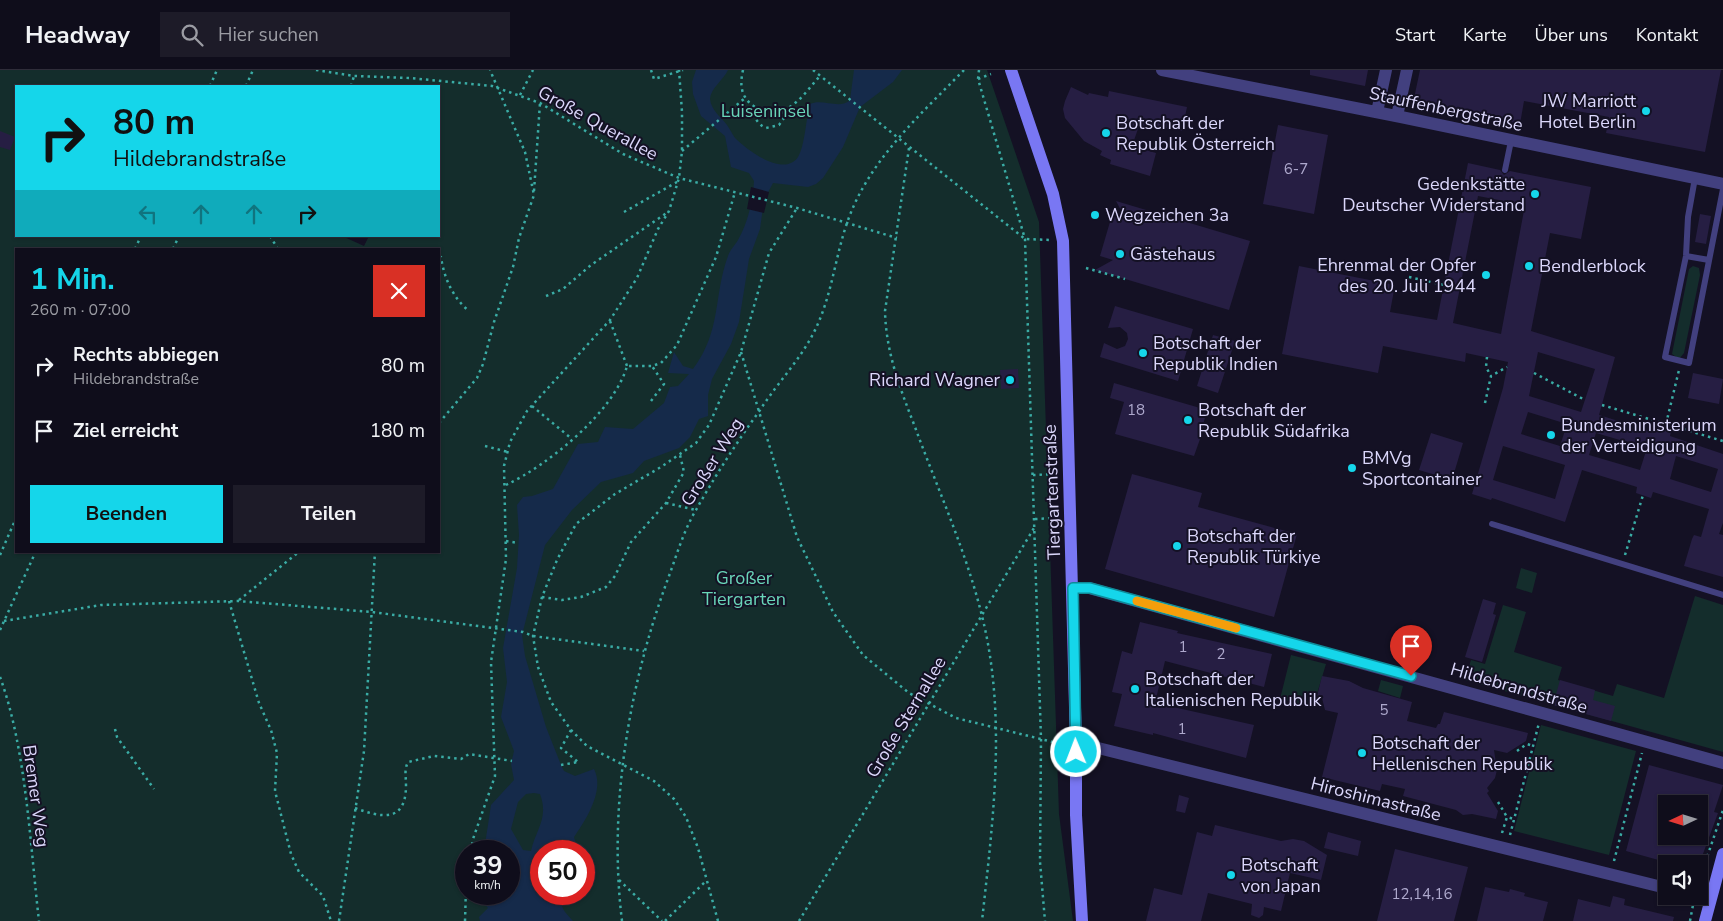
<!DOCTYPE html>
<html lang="de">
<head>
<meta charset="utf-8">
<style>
	:root { --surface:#0f0d1b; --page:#1d1b28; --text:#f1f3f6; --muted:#9b9ca3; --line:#2f2d3a; --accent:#15d6ea }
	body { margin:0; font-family:"Nunito Sans",sans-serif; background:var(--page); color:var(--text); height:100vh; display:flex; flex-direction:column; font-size:19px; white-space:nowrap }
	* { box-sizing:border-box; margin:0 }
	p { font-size:16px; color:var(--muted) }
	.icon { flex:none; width:28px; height:28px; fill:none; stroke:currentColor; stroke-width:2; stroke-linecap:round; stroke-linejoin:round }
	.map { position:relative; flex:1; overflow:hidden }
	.panel { position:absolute; left:15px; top:178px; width:425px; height:305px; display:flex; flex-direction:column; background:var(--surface); border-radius:0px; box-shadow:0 1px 4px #0004,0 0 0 1px var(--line) }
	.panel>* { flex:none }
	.top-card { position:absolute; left:15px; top:15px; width:425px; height:152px; border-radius:0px; box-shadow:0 1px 4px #0004,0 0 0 1px var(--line); background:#15d6ea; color:#111; overflow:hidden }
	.needle { width:32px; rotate:266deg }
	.buttons { position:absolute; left:1658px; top:725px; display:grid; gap:10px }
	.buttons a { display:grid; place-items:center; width:50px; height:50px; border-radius:0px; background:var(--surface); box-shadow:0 1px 4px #0004,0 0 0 1px var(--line); font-size:25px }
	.speed { position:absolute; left:455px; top:770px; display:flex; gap:10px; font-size:25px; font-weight:700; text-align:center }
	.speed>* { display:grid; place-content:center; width:65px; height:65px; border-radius:50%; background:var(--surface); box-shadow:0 1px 4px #0004,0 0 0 1px var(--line); line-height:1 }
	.speed small { font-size:12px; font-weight:400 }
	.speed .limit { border:8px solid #d22; background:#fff; color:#111 }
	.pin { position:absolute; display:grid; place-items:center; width:42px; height:42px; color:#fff; margin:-51px -21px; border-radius:50% 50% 50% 0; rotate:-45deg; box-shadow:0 0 5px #0007 }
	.pin .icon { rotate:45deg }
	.me { position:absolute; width:55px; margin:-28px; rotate:359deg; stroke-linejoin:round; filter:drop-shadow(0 0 4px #0008) }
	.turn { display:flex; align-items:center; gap:18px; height:105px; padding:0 15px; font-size:22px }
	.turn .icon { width:65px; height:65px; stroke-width:2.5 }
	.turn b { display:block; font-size:35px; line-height:42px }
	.lanes { display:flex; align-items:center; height:48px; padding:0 15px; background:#0003; justify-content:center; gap:25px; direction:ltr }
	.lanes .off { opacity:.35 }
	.round { display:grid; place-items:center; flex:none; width:52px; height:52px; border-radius:0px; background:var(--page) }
	.overview { display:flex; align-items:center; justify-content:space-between; height:85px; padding:0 15px }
	h1 { font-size:30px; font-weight:700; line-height:38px; color:var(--accent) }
	.action { display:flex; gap:10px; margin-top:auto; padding:10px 15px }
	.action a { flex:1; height:58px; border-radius:0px; background:var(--accent); color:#111; font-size:20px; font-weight:700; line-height:58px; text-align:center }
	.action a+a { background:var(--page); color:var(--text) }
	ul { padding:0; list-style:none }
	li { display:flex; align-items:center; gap:15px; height:65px; padding:0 15px }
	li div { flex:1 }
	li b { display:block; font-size:19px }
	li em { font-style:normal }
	header { display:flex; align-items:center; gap:30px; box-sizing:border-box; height:70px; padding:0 25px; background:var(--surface); border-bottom:1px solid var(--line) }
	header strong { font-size:24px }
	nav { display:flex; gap:28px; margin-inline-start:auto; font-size:18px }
	.search { width:350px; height:45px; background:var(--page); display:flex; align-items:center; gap:12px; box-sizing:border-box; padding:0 18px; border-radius:0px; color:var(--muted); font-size:19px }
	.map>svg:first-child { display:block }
</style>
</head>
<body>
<header>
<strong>Headway</strong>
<div class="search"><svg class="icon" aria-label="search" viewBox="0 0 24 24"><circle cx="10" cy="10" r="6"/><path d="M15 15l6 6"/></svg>Hier suchen</div>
<nav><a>Start</a><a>Karte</a><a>Über uns</a><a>Kontakt</a></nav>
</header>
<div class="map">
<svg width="1723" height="851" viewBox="0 0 1723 851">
	<rect width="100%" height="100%" fill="#141124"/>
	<path fill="#142d2c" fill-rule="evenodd" d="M0,0H987L1039,152L1059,744L1073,851H0ZM16,16H439V166H369L364,176L342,166H16ZM16,179H439V481H16ZM466,781H509V824H466ZM541,781H584V824H541Z
		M1693,196L1699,198L1700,205L1684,283L1679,289L1672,284L1689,199Z
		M1521,498L1537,503L1532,523L1516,518Z
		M1695,526L1723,535V682L1465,610L1471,590L1485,594L1503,535L1526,542L1514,582L1562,597L1558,610L1613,626L1617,614L1664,628Z
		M1291,585L1326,594L1313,637L1280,629Z
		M1381,610L1403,616L1400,628L1378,621Z
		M1541,655L1636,681L1609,785L1514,761Z"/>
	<path fill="#152a4a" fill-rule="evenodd" d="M696,0H728C724,9 710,19 710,29C711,40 721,47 727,55C730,59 732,64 735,68C747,80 784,108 798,87C805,76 806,48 810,34C822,28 840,40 850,30L854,0H902L893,12L860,37L843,77L823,108L816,114L808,117L773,113L764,130L760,159L749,189L739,252L731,274L712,309L708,325V346L699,349L690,367L679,378L644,391L633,403L601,412L572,440L545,475L522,565L525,586L546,657L561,695L564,701L575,706L594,699C605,720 586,750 574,767L578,781H541V824H564C558,836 564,841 573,851H480L479,847L488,838L480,828L483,824H509V781H484L491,735L514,710L511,694L514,681L501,647L507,612L503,578L517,498L519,465L517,435L523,427L532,426L553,419L578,374L598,372L605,357L633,359L664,333L670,317L678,316L689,304L668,303L674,282L683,296L693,299C722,260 713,227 728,186C730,180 735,175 738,170C748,153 753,130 754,111L749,103L731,97L725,66L701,46L693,24L692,12ZM534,723L540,724C549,748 536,759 531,781L523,780L511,759L518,732L526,724Z"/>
	<path fill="#141124" d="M751,117L769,122L764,143L747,139Z"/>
	<path fill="#261e43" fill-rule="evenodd" d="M1310,0H1368L1365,16L1310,5Z
		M1420,0H1721L1705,82L1606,63L1609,47L1524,31L1520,54L1413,33Z
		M1071,17L1088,25L1089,23L1108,27L1109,21L1187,37L1182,61L1154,56L1153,59L1139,56L1132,76L1156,83L1150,106L1110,94L1111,90L1100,85L1102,81L1084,71L1065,48L1063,39L1065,31Z
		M1278,55L1328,65L1314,144L1263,134Z
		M0,61L15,67L10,80L0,77Z
		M1468,93L1500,100L1504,105L1510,101L1591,117L1581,169L1550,163L1531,261L1615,287L1599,345L1654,362L1656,357L1671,361L1670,366L1723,384V453L1719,464L1723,465V507L1684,496L1692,469L1694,465L1701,467L1709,439L1653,422L1651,428L1636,423L1637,417L1582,400L1565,452L1492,428L1491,430L1472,424L1503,318L1508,292L1466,283L1465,292L1383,276L1378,303L1282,284L1299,196L1395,215L1390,242L1437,250ZM1478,126L1525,135L1501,264L1453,253ZM1538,282L1595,299L1581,342L1529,326ZM1528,342L1567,354L1560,376L1521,364ZM1596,363L1647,378L1640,400L1589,385ZM1503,376L1565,395L1555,429L1493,410ZM1676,386L1718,399L1711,422L1670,409Z
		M1116,131L1250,171L1229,240L1095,200L1113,190L1100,186L1112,145L1125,148Z
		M1700,144L1711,146L1706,174L1695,172Z
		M1115,236L1193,259L1178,311L1100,287L1104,273L1117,279L1125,276L1128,269L1127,263L1120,257L1108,258Z
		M1213,265L1235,271L1218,323L1197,316Z
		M1018,299L1019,318L1001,319L1000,300Z
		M1693,303L1723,309L1719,334L1688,328Z
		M1114,313L1207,340L1203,355H1205L1194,386L1115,364L1124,332L1110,328Z
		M1431,363L1463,373L1452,410L1419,400Z
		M1132,404L1202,423L1198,437L1297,464L1274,547L1105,499Z
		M1483,529L1496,533L1493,544L1496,545L1482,592L1465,587Z
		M1140,552L1178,561L1177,563L1272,584L1264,617L1165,591L1155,633L1254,655L1246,688L1153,663V665L1114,656L1122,624L1112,622L1122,581L1132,584Z
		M1322,606L1349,611L1363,618L1412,632L1407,651L1436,658L1438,654H1440L1444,642L1528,663L1526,671L1507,683L1494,680L1497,700L1495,708L1487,718L1489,721L1487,723L1498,741L1496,749L1472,744L1463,745L1456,740L1403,726L1405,719L1382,714L1380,721L1322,707L1338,643L1325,640L1322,628L1317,626Z
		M1560,610L1595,620L1593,630L1615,636L1611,651L1553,635Z
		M1649,695L1723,715L1714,742L1718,743L1700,792L1699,786L1696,794H1673L1626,781ZM1666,734H1699V766H1666Z
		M1179,725L1189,728L1185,743L1176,741Z
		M1215,755L1281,771L1293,769L1304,771L1327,785L1321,810L1290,803L1281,841L1264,837L1263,845L1259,848L1251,845L1252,834L1208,823L1201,851H1146L1154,818L1182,825L1197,762L1212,766Z
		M1328,762L1361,771L1358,786L1324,778Z
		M1395,779L1468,797L1454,851H1377Z
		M1485,817L1509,822L1510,819L1525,823L1524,826L1548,832L1543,851H1477Z
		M1613,826L1625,829L1624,835L1674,847L1673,851H1573L1578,829L1610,837Z"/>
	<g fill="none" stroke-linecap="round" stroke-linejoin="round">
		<path stroke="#3aaca5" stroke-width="2.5" stroke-dasharray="2.5 4" stroke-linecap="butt" d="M316,0L354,6L410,8L492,16L540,33L623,84L679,108L797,138L897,168
			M651,0L654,9L683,0
			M743,0C741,9 740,19 745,27C751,39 774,46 786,39C800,32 809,18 819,7
			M813,0L1025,169L1050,170
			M979,0L978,9L1025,169L1041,669L1040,792L1045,851
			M978,9L991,4
			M210,16L217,0
			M246,16L253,0
			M351,16L354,6
			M520,25L533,0
			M756,37C753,47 757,54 766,58L779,55L784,48V40
			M909,78L885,241C886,283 900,318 915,357C938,420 966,481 982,546C1007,646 993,750 982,851
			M682,81L745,28
			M534,121L540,33
			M624,142L677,112
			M270,166L278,179
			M135,179L141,166
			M173,179L179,166
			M439,186L441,187C444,208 453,228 469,241
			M1086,198L1125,209
			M1409,207L1444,215
			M546,226L563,219L591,195L668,142
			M610,251L627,296
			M741,282L797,467L833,542L863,585L909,623L956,648L1065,675
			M1487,287L1486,297L1491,306
			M1534,303L1585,330
			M651,331L664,314L652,296
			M1485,333L1491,306L1507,297
			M1602,335L1723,371
			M532,336L572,369
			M439,353L477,308L483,294L494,252L513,197L519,168L534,125L525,82L490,0
			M1666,354L1679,300
			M485,376L508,382
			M1033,405L1057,404
			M506,415C548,395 614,342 627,296H652L661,293L677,275L716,187L735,122
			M666,433L696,440
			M1035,449L1058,448
			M506,471L518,473
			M0,485L16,448
			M1625,485L1643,425
			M542,527L562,530L581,527L606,517L615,506L631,472L666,433L684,402L680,385
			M239,530L300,481
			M229,531L259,633L271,660L277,683L275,721L291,784L299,802L323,826L331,851
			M4,551L101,535L238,531L372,542L523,562L533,566L644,581
			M0,560L36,481
			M0,607C26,678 30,774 39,851
			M115,659L117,667L154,719
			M571,660L561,678L578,692
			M1517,681L1527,674L1533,676
			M561,695L578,692
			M1498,732L1507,747
			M355,738C382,748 406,753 406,715C406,706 404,700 408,692L434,686L461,689L469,684L512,691
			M1502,763L1507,747L1514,749
			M1510,765L1539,653
			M471,781L473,769L495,706L491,592L506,489L504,396L510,372L527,341L610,250L637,208L658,159L669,141L679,108L682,81V42L679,0
			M1614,791L1642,683
			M619,810L662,851
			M1699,811L1723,740
			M339,851L364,681L375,481
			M465,851L466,818
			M622,851C608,737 629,613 669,506C677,484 684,460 696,440C715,406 737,372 760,340C778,312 802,288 816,258C832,224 835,188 847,153C868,91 919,46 964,0
			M665,851L706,811
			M718,851L698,778L686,747L674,729L654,711L587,676L571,660L551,632L538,597L533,566L542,527L557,490L576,454L615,424L661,397L696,373L709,355L741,282L769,183L797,138
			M799,851L1034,458
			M1690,851L1693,835"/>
		<path stroke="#42407f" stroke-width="6" d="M1505,100L1511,71
			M1695,108L1688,147L1686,186L1665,287L1689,293L1723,119
			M1686,186L1709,190
			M1492,454L1723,525"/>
		<path stroke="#42407f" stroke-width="12" d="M1162,0L1401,47L1723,114
			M1377,42L1386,0
			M1397,46L1407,0
			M1073,518H1089L1723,693
			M1076,676L1094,677L1666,818
			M1699,826L1710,829"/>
		<path stroke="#7977f3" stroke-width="12" d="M1011,0L1053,124L1063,171L1076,676V745L1082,851
			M1705,851L1723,784"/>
	</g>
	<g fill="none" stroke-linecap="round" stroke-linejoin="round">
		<defs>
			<path id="route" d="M1076,682L1073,518H1090L1411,606"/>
		</defs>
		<use href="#route" stroke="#0e8b98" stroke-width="12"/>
		<use href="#route" stroke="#15d6ea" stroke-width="9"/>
		<path stroke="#f59e0b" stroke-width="9" d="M1137,531L1236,558"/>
	</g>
	<g fill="#15d6ea" stroke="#141124" stroke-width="2">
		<circle cx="1646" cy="41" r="5"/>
		<circle cx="1106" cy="63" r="5"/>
		<circle cx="1535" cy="124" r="5"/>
		<circle cx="1095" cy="145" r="5"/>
		<circle cx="1120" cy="184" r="5"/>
		<circle cx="1529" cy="196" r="5"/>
		<circle cx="1486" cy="205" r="5"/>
		<circle cx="1143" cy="283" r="5"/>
		<circle cx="1010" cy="310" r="5"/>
		<circle cx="1188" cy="350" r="5"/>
		<circle cx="1551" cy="365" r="5"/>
		<circle cx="1352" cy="398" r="5"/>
		<circle cx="1177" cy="476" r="5"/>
		<circle cx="1135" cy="619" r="5"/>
		<circle cx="1362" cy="683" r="5"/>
		<circle cx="1231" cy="805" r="5"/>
	</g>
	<g text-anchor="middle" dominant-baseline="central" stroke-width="4" stroke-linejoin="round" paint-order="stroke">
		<g font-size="15" fill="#aea9cd">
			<text x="1296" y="99">6-7</text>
			<text x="1136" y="340">18</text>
			<text x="1183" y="577">1</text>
			<text x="1221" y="584">2</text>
			<text x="1384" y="640">5</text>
			<text x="1182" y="659">1</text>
			<text x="1422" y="824">12,14,16</text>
		</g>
		<g font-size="18" fill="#dbd7fb" stroke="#141124" text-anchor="start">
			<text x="1636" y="31" text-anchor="end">JW Marriott<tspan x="1636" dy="21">Hotel Berlin</tspan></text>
			<text x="1116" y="53">Botschaft der<tspan x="1116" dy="21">Republik Österreich</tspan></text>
			<text x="1525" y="114" text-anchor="end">Gedenkstätte<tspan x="1525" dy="21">Deutscher Widerstand</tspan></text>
			<text x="1105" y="145">Wegzeichen 3a</text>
			<text x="1130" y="184">Gästehaus</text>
			<text x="1476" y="195" text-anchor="end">Ehrenmal der Opfer<tspan x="1476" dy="21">des 20. Juli 1944</tspan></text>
			<text x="1539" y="196">Bendlerblock</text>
			<text x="1153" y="273">Botschaft der<tspan x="1153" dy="21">Republik Indien</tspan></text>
			<text x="1000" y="310" text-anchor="end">Richard Wagner</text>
			<text x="1198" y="340">Botschaft der<tspan x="1198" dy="21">Republik Südafrika</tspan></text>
			<text x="1561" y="355">Bundesministerium<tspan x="1561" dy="21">der Verteidigung</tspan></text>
			<text x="1362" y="388">BMVg<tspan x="1362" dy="21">Sportcontainer</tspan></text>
			<text x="1187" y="466">Botschaft der<tspan x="1187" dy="21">Republik Türkiye</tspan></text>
			<text x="1145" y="609">Botschaft der<tspan x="1145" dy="21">Italienischen Republik</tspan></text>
			<text x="1372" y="673">Botschaft der<tspan x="1372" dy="21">Hellenischen Republik</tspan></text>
			<text x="1241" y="795">Botschaft<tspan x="1241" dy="21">von Japan</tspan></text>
		</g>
		<g font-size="18" fill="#dbd7fb" stroke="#141124">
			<text transform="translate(1446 39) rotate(12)">Stauffenbergstraße</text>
			<text transform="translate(598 53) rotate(29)">Große Querallee</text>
			<text transform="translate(712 392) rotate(-58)">Großer Weg</text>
			<text transform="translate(1052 422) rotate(-92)">Tiergartenstraße</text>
			<text transform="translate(1519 618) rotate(16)">Hildebrandstraße</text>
			<text transform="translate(906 647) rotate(-59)">Große Sternallee</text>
			<text transform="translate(36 726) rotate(82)">Bremer Weg</text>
			<text transform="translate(1376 729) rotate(14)">Hiroshimastraße</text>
		</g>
		<g font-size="18" fill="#69d5b9" stroke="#141124">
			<text x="766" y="41">Luiseninsel</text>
			<text x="744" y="508">Großer<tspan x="744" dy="21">Tiergarten</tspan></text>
		</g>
	</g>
</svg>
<div class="buttons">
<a><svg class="needle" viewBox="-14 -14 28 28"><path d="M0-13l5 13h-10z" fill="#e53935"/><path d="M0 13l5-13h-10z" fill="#9b9ca3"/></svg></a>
<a><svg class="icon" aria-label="sound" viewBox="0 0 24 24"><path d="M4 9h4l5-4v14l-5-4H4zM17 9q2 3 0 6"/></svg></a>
</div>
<div class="speed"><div>39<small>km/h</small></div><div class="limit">50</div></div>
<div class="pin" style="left:1411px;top:606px;background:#d93025"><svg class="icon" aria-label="arrive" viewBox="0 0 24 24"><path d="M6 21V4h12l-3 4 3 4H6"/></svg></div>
<svg class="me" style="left:1076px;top:682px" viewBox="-20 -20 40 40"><circle r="17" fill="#15d6ea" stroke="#fff" stroke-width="3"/><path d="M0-11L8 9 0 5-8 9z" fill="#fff"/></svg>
<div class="top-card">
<div class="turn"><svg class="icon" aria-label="right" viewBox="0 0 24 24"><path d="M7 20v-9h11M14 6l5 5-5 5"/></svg><div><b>80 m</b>Hildebrandstraße</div></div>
<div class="lanes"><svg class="icon off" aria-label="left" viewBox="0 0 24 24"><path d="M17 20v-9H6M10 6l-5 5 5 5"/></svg><svg class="icon off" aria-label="ahead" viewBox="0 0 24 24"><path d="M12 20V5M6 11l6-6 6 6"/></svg><svg class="icon off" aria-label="ahead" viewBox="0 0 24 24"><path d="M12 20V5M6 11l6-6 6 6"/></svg><svg class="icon" aria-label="right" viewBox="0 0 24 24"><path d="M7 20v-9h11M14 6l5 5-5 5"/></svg></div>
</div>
<section class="panel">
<div class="overview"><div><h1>1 Min.</h1><p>260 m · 07:00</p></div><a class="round" style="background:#d93025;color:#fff"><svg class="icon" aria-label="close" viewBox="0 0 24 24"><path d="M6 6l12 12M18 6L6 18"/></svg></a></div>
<ul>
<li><svg class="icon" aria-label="right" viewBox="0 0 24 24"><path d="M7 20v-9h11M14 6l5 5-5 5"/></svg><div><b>Rechts abbiegen</b><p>Hildebrandstraße</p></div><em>80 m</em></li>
<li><svg class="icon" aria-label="arrive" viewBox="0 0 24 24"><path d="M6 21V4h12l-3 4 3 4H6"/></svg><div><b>Ziel erreicht</b></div><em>180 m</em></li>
</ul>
<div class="action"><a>Beenden</a><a>Teilen</a></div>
</section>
</div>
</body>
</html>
